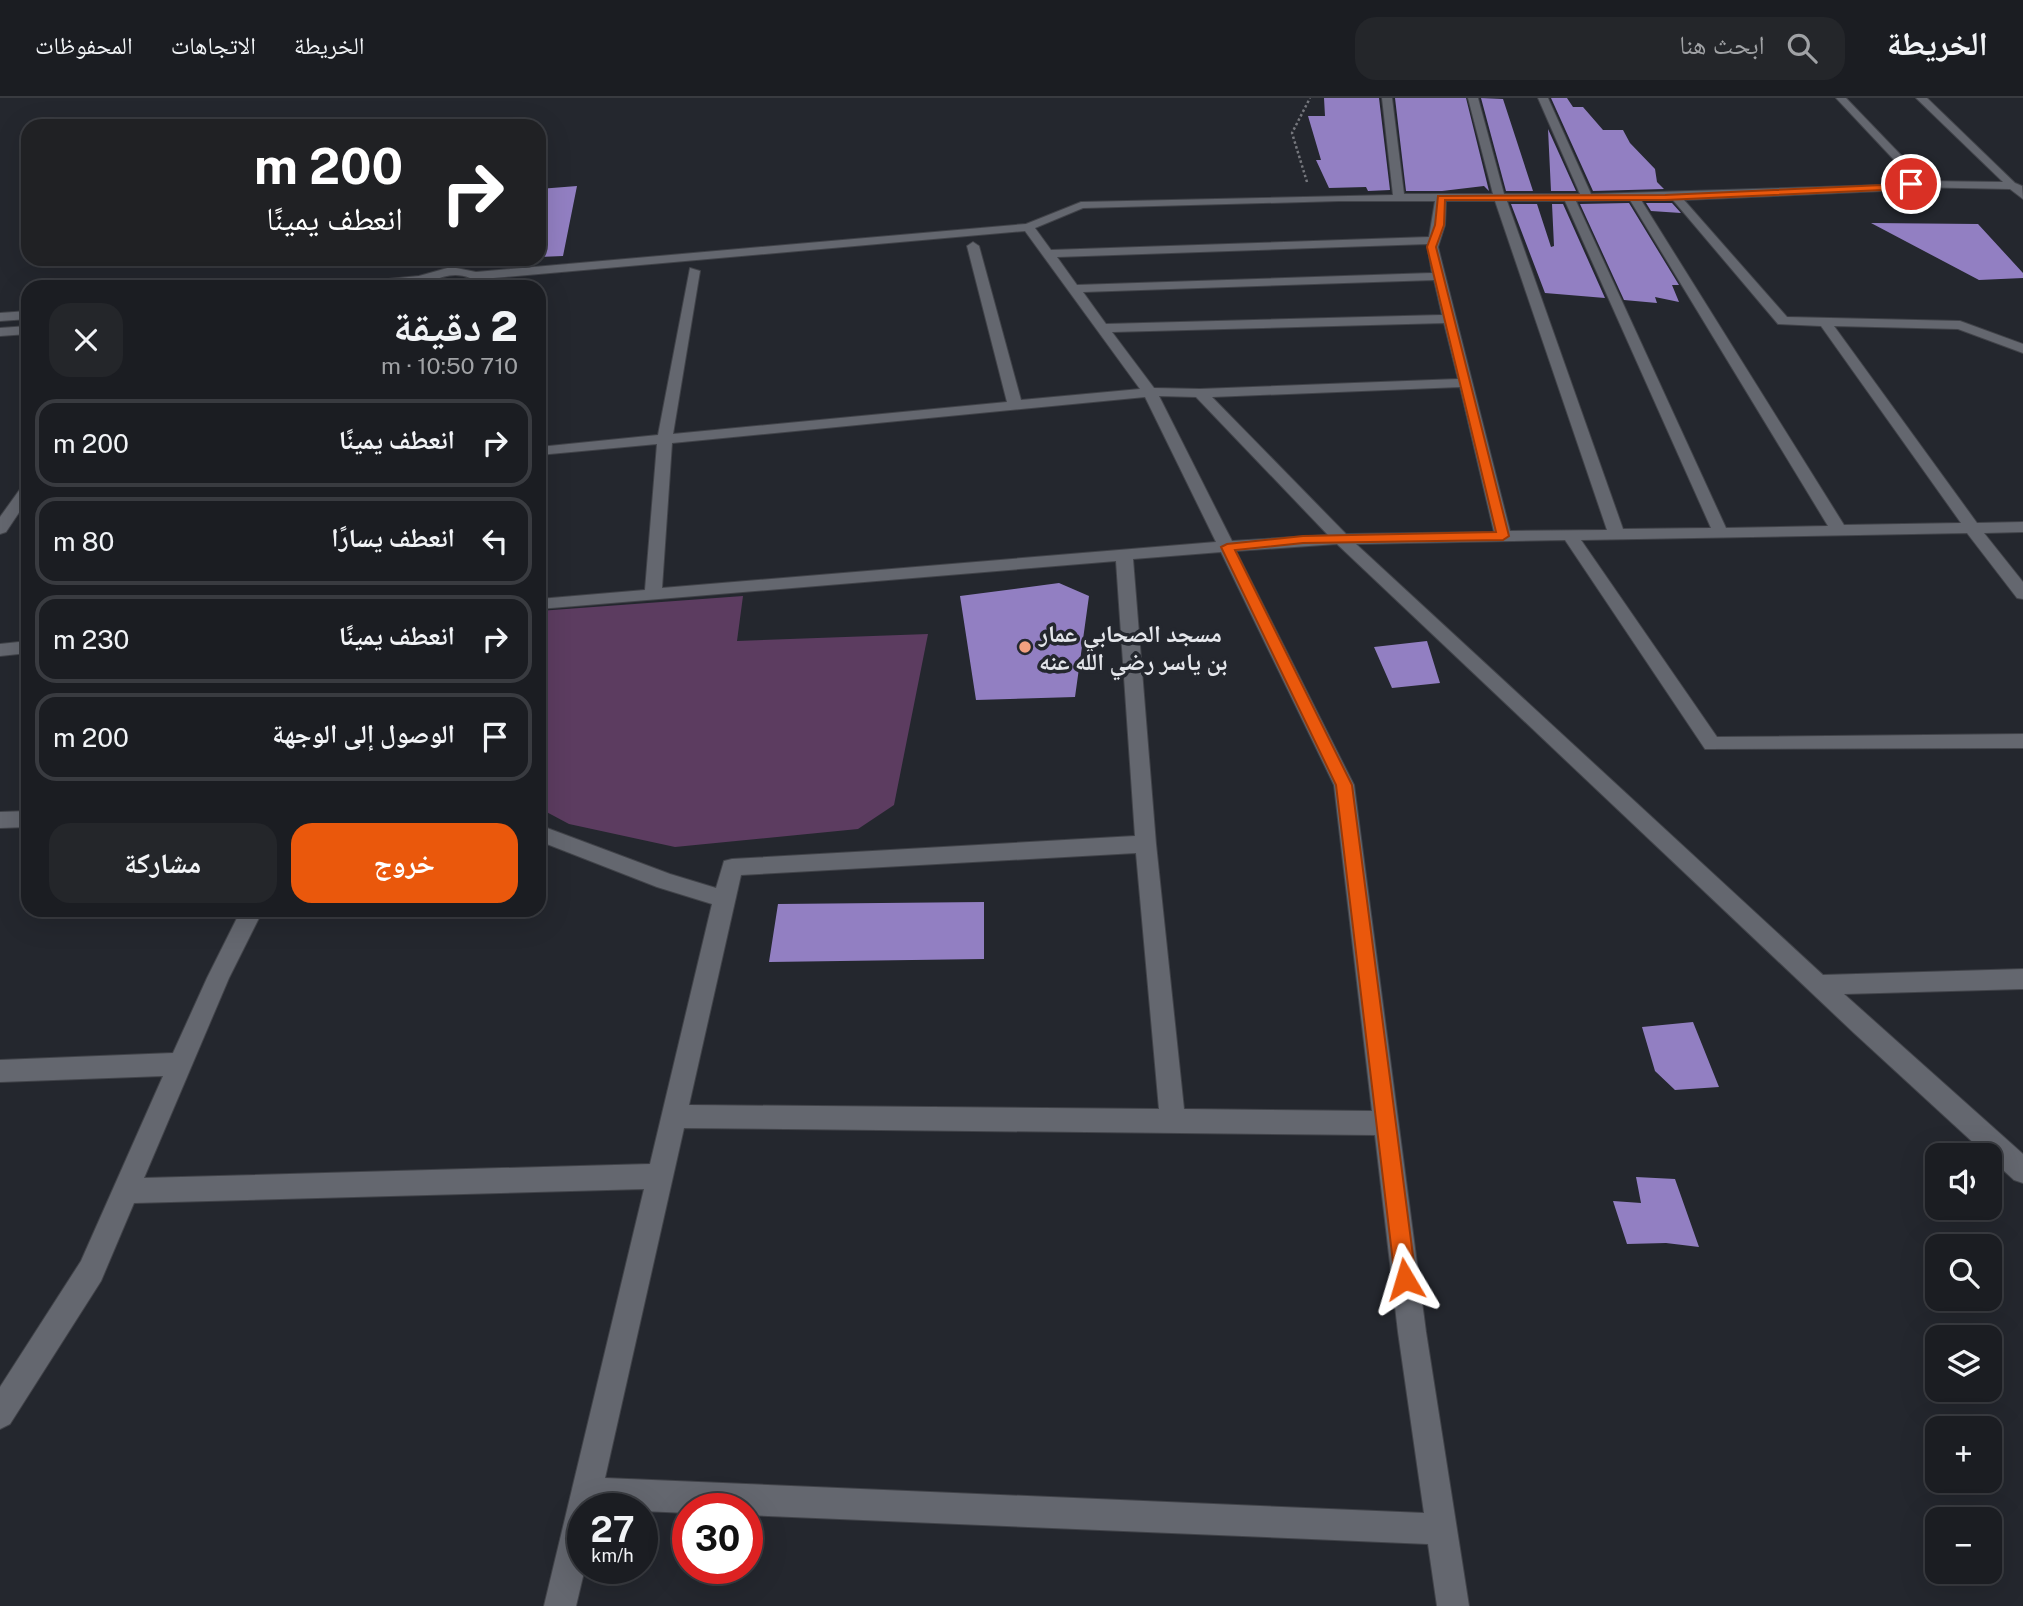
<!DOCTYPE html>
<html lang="ar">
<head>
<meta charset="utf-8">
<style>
	:root { --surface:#1b1d22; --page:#24262a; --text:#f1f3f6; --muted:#a0a2a5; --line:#393b40; --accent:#ea580c }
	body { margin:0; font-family:"Public Sans","Noto Naskh Arabic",sans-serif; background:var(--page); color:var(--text); direction:rtl; height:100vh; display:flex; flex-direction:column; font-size:26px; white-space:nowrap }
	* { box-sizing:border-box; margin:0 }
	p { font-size:23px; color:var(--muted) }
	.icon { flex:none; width:38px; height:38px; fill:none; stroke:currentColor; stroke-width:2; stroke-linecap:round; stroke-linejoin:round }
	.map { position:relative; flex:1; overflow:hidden; direction:ltr }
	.sheet { position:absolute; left:21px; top:182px; width:525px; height:637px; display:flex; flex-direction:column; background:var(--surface); border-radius:21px; box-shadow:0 7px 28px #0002,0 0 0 2px var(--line); direction:rtl }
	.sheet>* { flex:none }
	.banner { position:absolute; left:21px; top:21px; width:525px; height:147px; border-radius:21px; box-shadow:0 7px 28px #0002,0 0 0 2px var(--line); direction:rtl; background:#202124; color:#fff; overflow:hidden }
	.controls { position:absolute; left:1925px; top:1045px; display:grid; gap:14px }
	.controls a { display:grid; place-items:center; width:77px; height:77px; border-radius:14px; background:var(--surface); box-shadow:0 7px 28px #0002,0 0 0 2px var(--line); font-size:35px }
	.speed { position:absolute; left:567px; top:1395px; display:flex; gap:14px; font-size:35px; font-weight:700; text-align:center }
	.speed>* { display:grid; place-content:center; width:91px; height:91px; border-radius:50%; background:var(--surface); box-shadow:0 7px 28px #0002,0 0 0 2px var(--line); line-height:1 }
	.speed small { font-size:18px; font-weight:400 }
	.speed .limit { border:10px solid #d22; background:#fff; color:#111 }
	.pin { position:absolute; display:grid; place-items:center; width:60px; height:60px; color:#fff; margin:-30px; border:4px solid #fff; border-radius:50%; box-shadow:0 2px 7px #0007 }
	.me { position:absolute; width:77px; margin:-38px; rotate:353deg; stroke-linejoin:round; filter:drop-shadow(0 0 5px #0008) }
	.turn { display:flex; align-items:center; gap:24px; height:147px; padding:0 28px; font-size:32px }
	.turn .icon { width:91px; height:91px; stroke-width:2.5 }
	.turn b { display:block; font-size:49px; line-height:60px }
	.round { display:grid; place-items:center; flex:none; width:74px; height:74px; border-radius:21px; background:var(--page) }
	.overview { display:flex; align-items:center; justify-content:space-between; height:119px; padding:0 28px }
	h1 { font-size:42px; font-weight:800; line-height:52px }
	.button { display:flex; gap:14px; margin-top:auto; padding:14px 28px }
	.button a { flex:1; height:80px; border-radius:21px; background:var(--accent); color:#fff; font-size:28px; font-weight:800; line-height:80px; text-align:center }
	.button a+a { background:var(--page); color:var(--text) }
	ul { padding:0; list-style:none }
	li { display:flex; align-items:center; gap:21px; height:88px; margin:0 14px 10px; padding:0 14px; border:4px solid var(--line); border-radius:21px }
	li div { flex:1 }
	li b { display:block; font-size:26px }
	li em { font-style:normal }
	header { display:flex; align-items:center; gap:42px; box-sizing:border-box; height:98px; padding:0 35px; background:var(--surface); border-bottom:2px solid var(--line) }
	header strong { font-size:33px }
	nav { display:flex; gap:38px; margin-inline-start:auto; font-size:24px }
	.search { width:490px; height:63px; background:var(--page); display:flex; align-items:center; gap:18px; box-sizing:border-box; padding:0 24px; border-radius:21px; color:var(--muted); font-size:26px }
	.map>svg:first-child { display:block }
</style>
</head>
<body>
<header>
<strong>الخريطة</strong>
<div class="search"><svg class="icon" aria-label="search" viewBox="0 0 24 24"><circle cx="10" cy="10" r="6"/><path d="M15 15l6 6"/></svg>ابحث هنا</div>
<nav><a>الخريطة</a><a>الاتجاهات</a><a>المحفوظات</a></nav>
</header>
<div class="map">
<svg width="2023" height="1508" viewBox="0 0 2023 1508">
	<rect width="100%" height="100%" fill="#24272e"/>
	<path fill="#5c3c60" d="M743,498L737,543L928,536L894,707L858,731L675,749L569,726L539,710V513Z"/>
	<path fill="#927fc2" d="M1324,0H1379L1390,92L1368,93L1366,89L1329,90L1316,62H1321L1308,18H1325Z
		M1395,0H1466L1489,93L1484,88L1442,93H1406Z
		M1481,0L1503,1L1533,93H1506Z
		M1551,0H1567L1573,9H1583L1603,32H1623L1630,45L1655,71L1657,84L1664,91L1593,93Z
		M1548,31L1576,93H1551Z
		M577,88L563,158L539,159V91Z
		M1629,105L1679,187H1672L1679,204L1655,199L1657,205L1624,202L1580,106Z
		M1646,105H1672L1681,115L1651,113Z
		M1511,106H1537L1551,149L1554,148L1552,106H1563L1605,200L1545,195Z
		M1871,125L1978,126L2023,175V180L1979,182Z
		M1059,485L1089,498L1075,599L976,602L960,498Z
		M1427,543L1440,585L1392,590L1374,549Z
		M984,804V861L769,864L778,806Z
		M1693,924L1719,989L1675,992L1655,973L1642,929Z
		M1636,1079L1675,1081L1699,1149L1666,1145L1627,1146L1613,1103L1641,1105Z"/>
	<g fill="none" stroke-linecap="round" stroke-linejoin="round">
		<defs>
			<path id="street" d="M1382,0H1392L1404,96H1493L1468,0H1478L1504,96H1580L1538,0H1548L1591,96L1883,87L1912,81L1836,0H1846L1922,79V83L2003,84L1916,0H1927L2015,85L2022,88L2023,101L2010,91L1911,89L1883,93L1684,102L1787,219L1960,223L2023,246V255L1958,231L1834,228L1977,425L2023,424V434L1984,435L2023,484V501L2017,500L1967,435L1581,442L1717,639L2023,636V650L1705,651L1565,442L1356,446L1823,877L2023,871V891L1844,896L2023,1056V1085L2014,1082L1854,935L1337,446L1236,453L1354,687L1426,1234L1469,1508H1437L1428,1446L747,1417V1410H688V1415L642,1413V1410H583L585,1470L576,1508H544L644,1091L134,1105L101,1183L10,1326L0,1331V1289L81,1163L163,978L0,984V962L173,955L207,880L241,812H263L229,880L144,1080L650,1066L712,806L657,789L539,743V727L670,776L716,790L724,763L732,761L1135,738L1116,463L539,511V501L645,492L657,346L539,357V349L658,337L690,170L700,173L673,336L1007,304L967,148L973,144L979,148L1021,302L1140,291L1025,133L482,181L484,185L481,189H469L472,185L470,180C445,170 430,189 407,189L408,187L335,189L337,186L419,178L451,169L476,174L1026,126L1081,104L1393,97ZM1630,102L1828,428L1726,430L1576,103ZM1641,102H1673L1778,226L1821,228L1961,425L1844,427ZM1339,103H1435L1429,139L1051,152L1035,130L1083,110ZM1446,103H1495L1607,432L1510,433L1438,149L1445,127ZM1507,103H1565L1711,430L1623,431ZM1427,146L1432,175L1077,187L1057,159ZM1434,182L1442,217L1106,226L1083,194ZM1444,225L1458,281L1200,291L1154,290L1112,234ZM1460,289L1494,434L1346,436L1212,299ZM1159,298L1196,299L1328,437L1232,443ZM1145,299L1216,444L662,490L672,345ZM1221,454L1334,687L1372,1013L1184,1011L1156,746L1133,461ZM1136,755L1159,1011L689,1007L741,777ZM684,1030L1375,1037L1398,1234L1424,1415L605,1380Z
				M28,213V221L0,223V215Z
				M28,228V236L0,238V230Z
				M28,385V401L6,434L0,436V419L23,387Z
				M28,543V555L0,558V546Z
				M28,713V729L0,730V714Z"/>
		</defs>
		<use href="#street" stroke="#414349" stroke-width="2"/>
		<path stroke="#75777d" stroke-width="2.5" stroke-dasharray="2.5 2.5" stroke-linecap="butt" d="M1307,84L1292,35L1310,0"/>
		<use href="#street" fill="#64676f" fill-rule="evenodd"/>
	</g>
	<path fill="#ea580c" stroke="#983908" stroke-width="2" d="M1911,84L1914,88L1883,92L1665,102H1445L1444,127L1436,149L1509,438L1503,442L1303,445L1235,452L1352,687L1416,1181L1413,1189L1405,1192L1398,1189L1395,1181L1336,687L1221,449L1227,446L1303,438L1496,434L1427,149L1435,127L1438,98L1665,97L1883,87Z"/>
	<circle fill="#f2a080" stroke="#24272e" stroke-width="2.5" cx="1025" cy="549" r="7"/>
	<g text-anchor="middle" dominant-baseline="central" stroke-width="7" stroke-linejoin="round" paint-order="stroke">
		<g font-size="24" font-weight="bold" fill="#e4e6eb" stroke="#24272e" text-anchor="start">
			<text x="1039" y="535">مسجد الصحابي عمار<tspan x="1039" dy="28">بن ياسر رضي الله عنه</tspan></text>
		</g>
	</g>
</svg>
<div class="controls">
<a><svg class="icon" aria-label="sound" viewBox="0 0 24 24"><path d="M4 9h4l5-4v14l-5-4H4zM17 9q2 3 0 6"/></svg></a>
<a><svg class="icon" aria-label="search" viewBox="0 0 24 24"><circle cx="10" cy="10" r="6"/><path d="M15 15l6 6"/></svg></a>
<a><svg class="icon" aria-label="layers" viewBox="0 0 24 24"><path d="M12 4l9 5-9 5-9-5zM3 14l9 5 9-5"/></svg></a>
<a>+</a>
<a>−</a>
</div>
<div class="speed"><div>27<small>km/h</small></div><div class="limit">30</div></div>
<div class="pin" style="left:1911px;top:86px;background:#d93025"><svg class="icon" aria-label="arrive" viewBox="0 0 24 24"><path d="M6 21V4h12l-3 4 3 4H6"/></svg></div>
<svg class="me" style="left:1405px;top:1181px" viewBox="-20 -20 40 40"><path d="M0-17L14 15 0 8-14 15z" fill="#ea580c" stroke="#fff" stroke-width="4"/></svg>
<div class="banner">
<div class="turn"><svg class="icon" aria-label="right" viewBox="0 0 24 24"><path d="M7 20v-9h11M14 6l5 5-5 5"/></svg><div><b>200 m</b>انعطف يمينًا</div></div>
</div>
<section class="sheet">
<div class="overview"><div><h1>2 دقيقة</h1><p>710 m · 10:50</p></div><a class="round"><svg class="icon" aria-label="close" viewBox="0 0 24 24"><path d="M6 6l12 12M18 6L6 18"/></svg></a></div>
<ul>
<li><svg class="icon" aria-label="right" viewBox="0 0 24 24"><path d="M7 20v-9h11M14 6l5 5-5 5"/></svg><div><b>انعطف يمينًا</b></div><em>200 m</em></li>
<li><svg class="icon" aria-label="left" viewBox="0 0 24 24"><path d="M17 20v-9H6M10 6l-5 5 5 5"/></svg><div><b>انعطف يسارًا</b></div><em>80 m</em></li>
<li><svg class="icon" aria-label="right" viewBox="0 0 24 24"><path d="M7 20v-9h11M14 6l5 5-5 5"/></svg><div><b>انعطف يمينًا</b></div><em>230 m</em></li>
<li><svg class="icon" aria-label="arrive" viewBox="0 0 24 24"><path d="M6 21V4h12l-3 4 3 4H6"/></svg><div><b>الوصول إلى الوجهة</b></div><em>200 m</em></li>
</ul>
<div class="button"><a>خروج</a><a>مشاركة</a></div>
</section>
</div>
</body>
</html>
